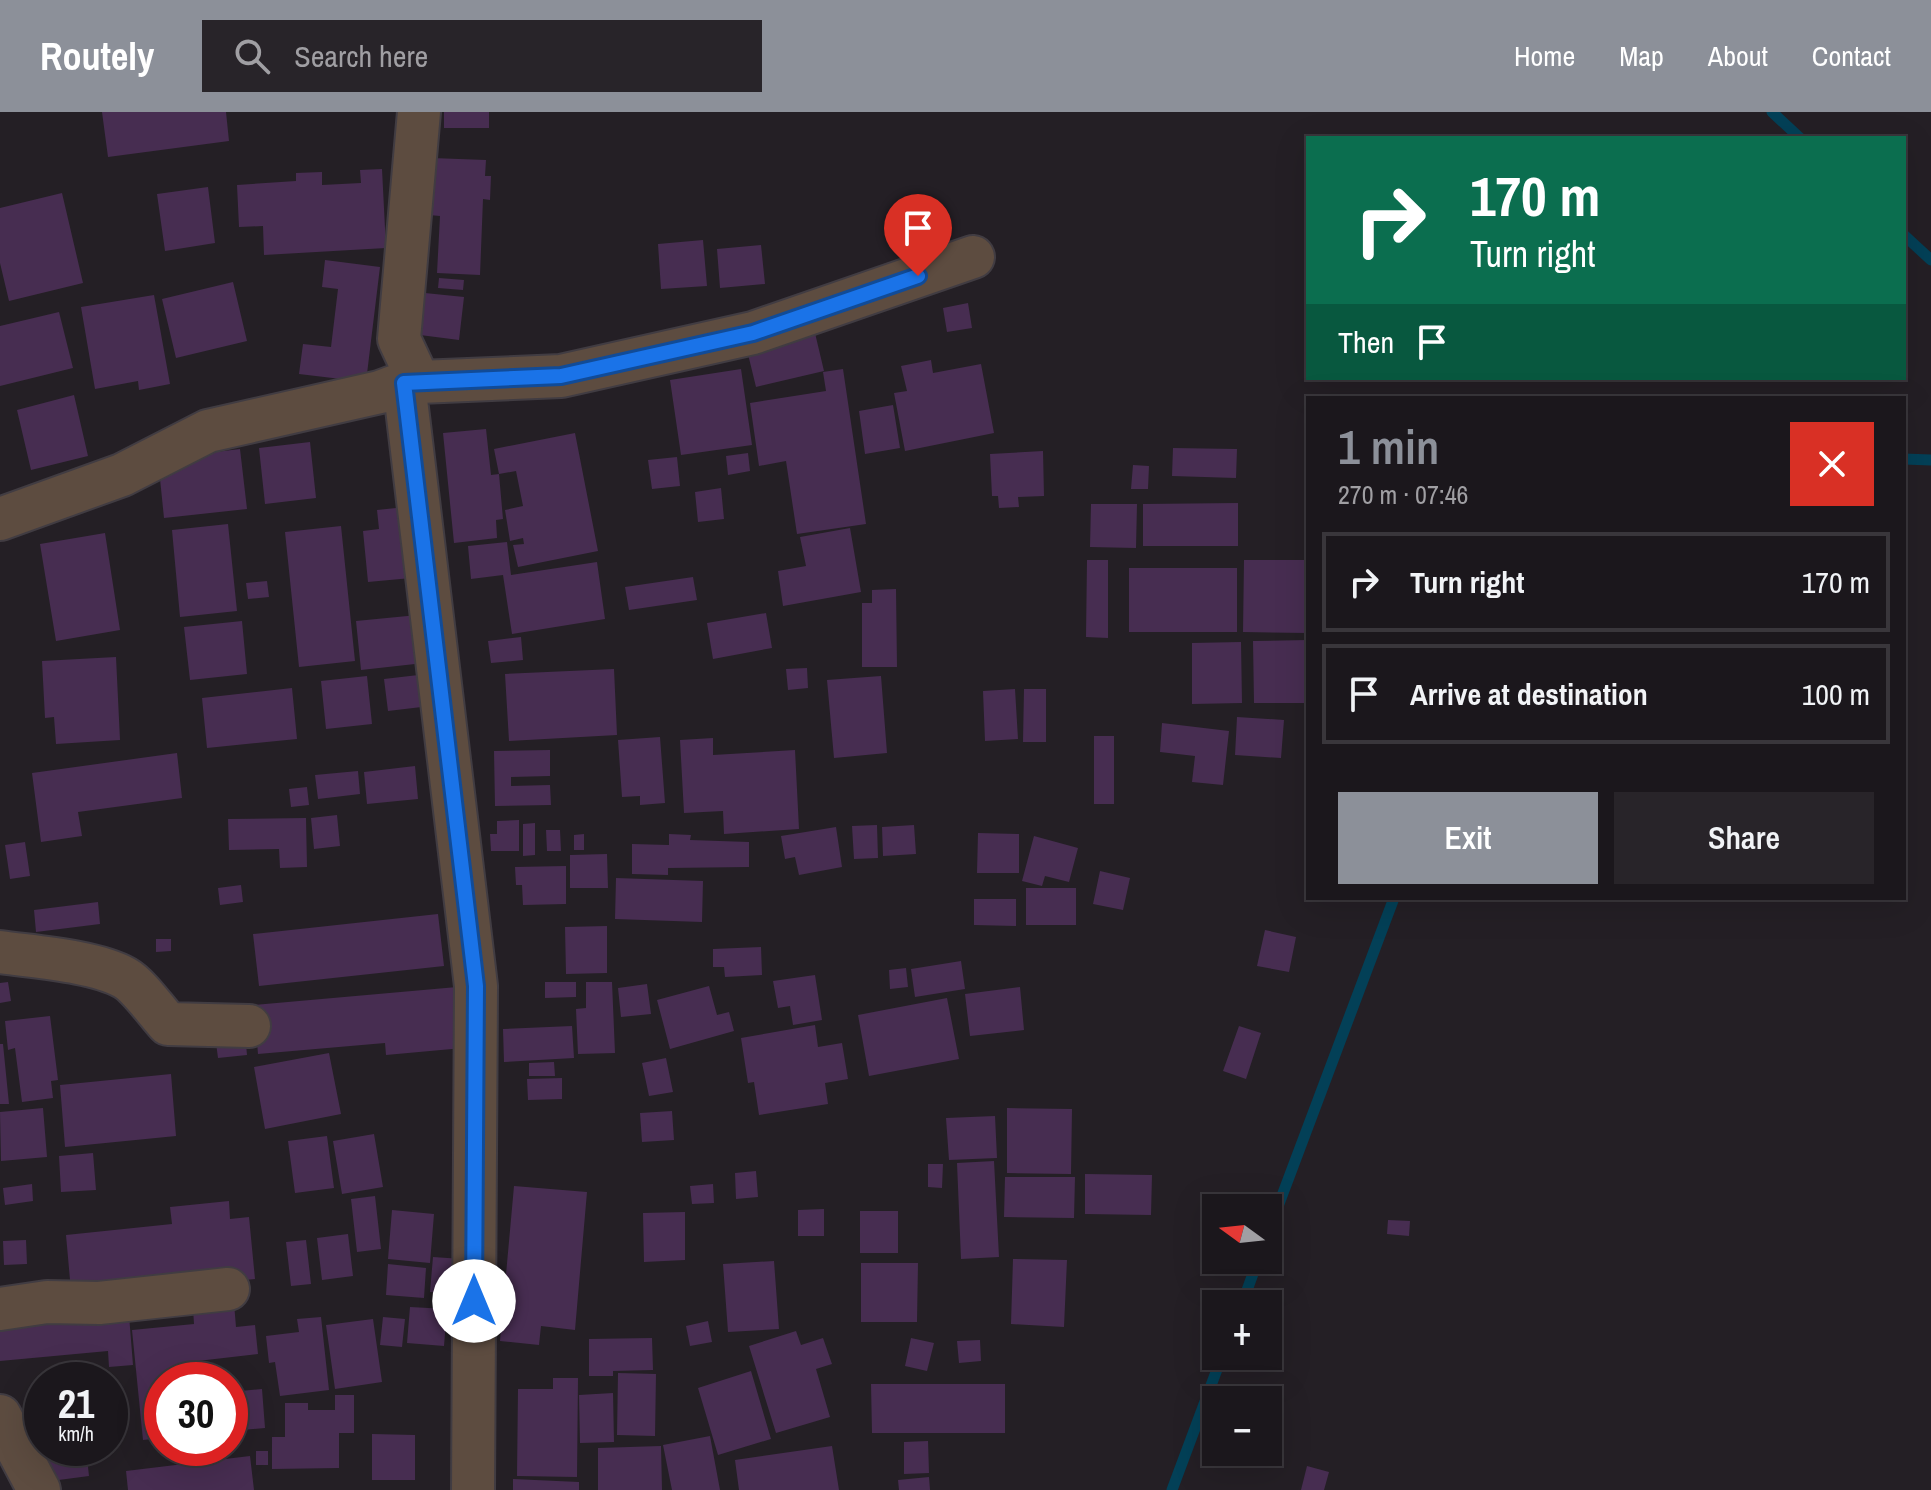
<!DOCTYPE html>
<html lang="en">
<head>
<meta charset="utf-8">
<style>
	:root { --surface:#1b171c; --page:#282429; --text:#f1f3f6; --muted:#a09fa3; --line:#39363b; --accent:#8c9099 }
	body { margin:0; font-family:"Archivo Narrow",sans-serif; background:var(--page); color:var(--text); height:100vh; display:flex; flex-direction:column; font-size:30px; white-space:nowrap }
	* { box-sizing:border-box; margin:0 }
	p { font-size:26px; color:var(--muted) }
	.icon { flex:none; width:44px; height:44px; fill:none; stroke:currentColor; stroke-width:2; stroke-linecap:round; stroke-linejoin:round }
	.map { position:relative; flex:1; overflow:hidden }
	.panel { position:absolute; left:1306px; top:284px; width:600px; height:504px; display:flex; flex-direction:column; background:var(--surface); border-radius:0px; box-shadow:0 8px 32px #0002,0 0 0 2px var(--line) }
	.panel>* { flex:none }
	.banner { position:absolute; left:1306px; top:24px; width:600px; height:244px; border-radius:0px; box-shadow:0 8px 32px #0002,0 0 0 2px var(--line); background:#0b6e4f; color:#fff; overflow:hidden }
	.needle { width:52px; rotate:285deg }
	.controls { position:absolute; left:1202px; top:1082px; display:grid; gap:16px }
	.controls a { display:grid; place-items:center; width:80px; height:80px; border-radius:0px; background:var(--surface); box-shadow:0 8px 32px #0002,0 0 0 2px var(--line); font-size:40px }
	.speed { position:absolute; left:24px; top:1250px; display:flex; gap:16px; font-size:40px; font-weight:700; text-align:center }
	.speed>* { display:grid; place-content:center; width:104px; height:104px; border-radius:50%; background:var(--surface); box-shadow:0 8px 32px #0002,0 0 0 2px var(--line); line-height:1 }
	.speed small { font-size:20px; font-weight:400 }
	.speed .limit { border:12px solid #d22; background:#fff; color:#111 }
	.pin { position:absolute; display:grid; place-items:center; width:68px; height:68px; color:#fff; margin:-82px -34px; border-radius:50% 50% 50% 0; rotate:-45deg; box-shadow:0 0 8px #0007 }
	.pin .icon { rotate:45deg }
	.me { position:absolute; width:88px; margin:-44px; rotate:0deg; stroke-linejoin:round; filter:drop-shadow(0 0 6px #0008) }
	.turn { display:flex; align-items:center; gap:28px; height:168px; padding:0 32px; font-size:36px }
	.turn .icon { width:104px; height:104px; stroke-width:2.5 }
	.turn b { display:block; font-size:56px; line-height:68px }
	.then { display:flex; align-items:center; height:76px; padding:0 32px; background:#0003; gap:16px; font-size:30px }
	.round { display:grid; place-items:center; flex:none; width:84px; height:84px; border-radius:0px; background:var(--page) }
	.headline { display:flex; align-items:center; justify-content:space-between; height:136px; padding:0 32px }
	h1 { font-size:48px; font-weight:600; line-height:60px; color:var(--accent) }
	.button { display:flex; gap:16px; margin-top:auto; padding:16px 32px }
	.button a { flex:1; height:92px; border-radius:0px; background:var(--accent); color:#fff; font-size:32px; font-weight:600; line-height:92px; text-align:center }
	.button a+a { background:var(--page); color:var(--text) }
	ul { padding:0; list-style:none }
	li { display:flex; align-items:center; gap:24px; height:100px; margin:0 16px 12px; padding:0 16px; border:4px solid var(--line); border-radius:0px }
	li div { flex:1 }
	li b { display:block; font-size:30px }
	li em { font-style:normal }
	header { display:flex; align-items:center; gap:48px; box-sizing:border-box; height:112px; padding:0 40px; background:var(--accent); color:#fff }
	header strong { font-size:38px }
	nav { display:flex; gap:44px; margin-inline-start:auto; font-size:28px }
	.search { width:560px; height:72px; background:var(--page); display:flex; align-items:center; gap:20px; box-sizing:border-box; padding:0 28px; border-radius:0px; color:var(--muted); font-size:30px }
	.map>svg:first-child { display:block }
</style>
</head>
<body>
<header>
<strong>Routely</strong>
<div class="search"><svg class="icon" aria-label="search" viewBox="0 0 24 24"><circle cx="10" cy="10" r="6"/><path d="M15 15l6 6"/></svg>Search here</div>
<nav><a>Home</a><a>Map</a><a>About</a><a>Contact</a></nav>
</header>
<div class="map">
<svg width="1931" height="1378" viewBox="0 0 1931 1378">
	<rect width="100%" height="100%" fill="#241f25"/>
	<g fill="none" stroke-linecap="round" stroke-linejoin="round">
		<path stroke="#034057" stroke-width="11" d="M1772,0L1800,26
			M1904,123L1931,148
			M1904,347L1931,348
			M1268,1121L1394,786
			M1242,1192L1258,1148
			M1172,1378L1222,1244"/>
	</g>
	<path fill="#472d51" d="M102,0H226L229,29L108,45Z
		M444,0H489V16H444Z
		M432,46L486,48L485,64H491L490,88L483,87L480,163L437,161L440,104L429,103Z
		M382,57L386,136L264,143L263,114L239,115L237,73L296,69V61L322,60V73L361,71L360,58Z
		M208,75L215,131L165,139L157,82Z
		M62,81L83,171L9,189L0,151V96Z
		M703,128L707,174L661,177L658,132Z
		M761,133L765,172L720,176L717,137Z
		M325,148L380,155L366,270L299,262L303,232L331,235L338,177L322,175Z
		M439,166L464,168L463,178L438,176Z
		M233,170L247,229L176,246L162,187Z
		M425,181L464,185L459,228L420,223Z
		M154,183L170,272L139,278L138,269L95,277L81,195Z
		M968,191L972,216L947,220L943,196Z
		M59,200L73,256L0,274V214Z
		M815,221L824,259L756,275L747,238Z
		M931,248L933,261L981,252L994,321L905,339L894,281L907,279L901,254Z
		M741,257L752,333L681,343L670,268Z
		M843,257L866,412L797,422L786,349L759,354L750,291L826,279L823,260Z
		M74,283L88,344L31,358L17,298Z
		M893,293L900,336L865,342L859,299Z
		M486,317L491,363L499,362L503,407L496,408L497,426L454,431L443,321Z
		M575,321L598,439L518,455L513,433L524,432L523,426L510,429L505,398L523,394L516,359L499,362L494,337Z
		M310,330L316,386L265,392L259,336Z
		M1173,336L1237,337L1236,366L1172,364Z
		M240,337L247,397L164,406L158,347Z
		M1043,339L1044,384L1018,385L1019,395L999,396L998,384H992L990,342Z
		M748,341L750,359L728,363L726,344Z
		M677,345L680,374L652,377L648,348Z
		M1133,353L1149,354L1148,377H1131Z
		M721,376L724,407L698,410L695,380Z
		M1238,391V434H1143V392Z
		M1091,392H1137L1136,436L1090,435Z
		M415,394L422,465L368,470L363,419L379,417L377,398Z
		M228,412L237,499L180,505L172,418Z
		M341,414L355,549L299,555L285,420Z
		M850,416L861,480L783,494L778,459L806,454L800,425Z
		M105,421L120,518L56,529L40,432Z
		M507,430L511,463L597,450L605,507L512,522L503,463L471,467L468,434Z
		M1087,448H1108V526L1086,525Z
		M1244,448H1308V521L1243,520Z
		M1129,456H1237V520H1129Z
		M693,465L697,488L629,498L625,475Z
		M267,469L269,485L248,487L246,471Z
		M896,477L897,555H862V491H872V478Z
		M766,501L772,536L713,547L707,511Z
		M428,502L433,550L361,558L356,509Z
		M242,509L247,562L190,568L184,515Z
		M521,525L523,548L491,551L488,529Z
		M1308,528V591H1254L1253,529Z
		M1241,530L1242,591L1192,592V531Z
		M116,545L120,628L56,632L54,605L45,606L42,549Z
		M807,556L808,576L788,578L786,557Z
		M614,557L617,623L509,629L505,562Z
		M427,562L430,594L388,599L384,567Z
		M367,564L372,612L326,617L321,569Z
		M881,564L887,641L834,646L827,568Z
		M292,576L297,627L207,636L202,586Z
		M1015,577L1018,627L985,629L983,579Z
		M1024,577H1046V630H1023Z
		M1237,605L1284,608L1281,646L1235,643Z
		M1162,611L1229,619L1223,673L1192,670L1195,644L1160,640Z
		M1094,624H1114V692H1094Z
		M660,625L665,691L640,693V684L622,685L618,628Z
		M713,626V643L795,638L799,717L724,722L723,699L684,701L680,628Z
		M550,638V664L511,665V674L550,673L551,693L495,694L494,639Z
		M177,641L182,686L78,700L82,724L41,730L32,661Z
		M415,654L418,687L367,692L364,660Z
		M358,659L360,682L318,687L315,663Z
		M307,675L309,693L291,695L289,677Z
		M337,703L340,734L314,737L311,706Z
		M306,706L307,755L280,756L279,737L229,738L228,707Z
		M519,708V739H491L490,722H497V709Z
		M535,711V743L523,744V712Z
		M877,713L878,746L854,747L852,714Z
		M914,713L916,742L883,744L882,715Z
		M836,715L842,755L799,763L795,745L785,747L781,724Z
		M546,718H560L561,739H547Z
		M978,721L1019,722V761H977Z
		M584,722V738H574V723Z
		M669,722L691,723L690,728L749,730V755L668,756V763L632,762V732L669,733Z
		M1034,724L1078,736L1069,770L1045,764L1042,774L1022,769Z
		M25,730L30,764L10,767L5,733Z
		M607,742L608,776H570V743Z
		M566,754V792L523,793L522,773H516L515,755Z
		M1100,759L1130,766L1123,798L1093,792Z
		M616,766L703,769L702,810L615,807Z
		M241,773L243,790L220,793L218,776Z
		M1026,776H1076V813H1026Z
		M974,787H1016V814L974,813Z
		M98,790L100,812L36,820L34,798Z
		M438,802L444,854L259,874L253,822Z
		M607,814V861L566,862L565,815Z
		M1265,818L1296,825L1289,860L1257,854Z
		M156,827H171V839L156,840Z
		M761,835L762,863L725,865L724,855H713V837Z
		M961,849L965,877L915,885L911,857Z
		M906,856L908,875L890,877L889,858Z
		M815,863L822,908L793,913L790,894L778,896L773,869Z
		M8,870L11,889L0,891V871Z
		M545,870H576V885L545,886Z
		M586,870H612L615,941L578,942L576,897L586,896Z
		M647,872L651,902L621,905L618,876Z
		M709,874L717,903L729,900L734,919L670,937L657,888Z
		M457,875L463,936L386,943L385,931L258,942L254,893Z
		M1020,875L1024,918L970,924L965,882Z
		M947,886L959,947L869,964L858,903Z
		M50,904L58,968L51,969L53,986L22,990L15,936L8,938L5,909Z
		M815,913L818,935L842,931L848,967L825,971L828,992L759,1003L754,970L748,971L741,926Z
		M572,914L574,946L504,950L503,917Z
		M1239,914L1261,921L1246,967L1223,959Z
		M245,921L247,943L218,946L215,923Z
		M0,932H3L9,992H0Z
		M329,941L341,1002L265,1017L254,955Z
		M666,946L673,980L649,984L642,951Z
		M554,950L555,964H529V951Z
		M171,962L176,1024L65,1035L60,973Z
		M562,966V987L528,988L527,967Z
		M43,996L47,1045L1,1049L0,1000Z
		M1007,996L1072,997L1071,1062L1007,1061Z
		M672,999L674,1028L642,1030L640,1001Z
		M995,1004L997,1046L949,1048L946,1006Z
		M374,1022L383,1075L342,1082L333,1029Z
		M327,1024L334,1076L295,1081L288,1029Z
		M93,1041L96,1078L61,1080L59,1044Z
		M994,1049L999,1145L961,1147L957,1051Z
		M928,1052H943L942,1076L928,1075Z
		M756,1059L758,1085L736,1087L735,1061Z
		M1085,1062L1152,1063L1151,1103L1085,1102Z
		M1005,1065H1075L1074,1106L1004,1105Z
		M32,1072L33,1089L5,1093L3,1076Z
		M713,1072L714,1091L692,1092L690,1074Z
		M514,1074L587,1080L575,1218L541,1214L539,1233L500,1229Z
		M375,1084L381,1137L357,1140L351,1087Z
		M229,1089L230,1107L249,1105L255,1167L115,1181L71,1179L66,1123L172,1112L170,1095Z
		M824,1097V1124H798V1098Z
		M392,1098L434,1102L430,1151L388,1147Z
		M860,1099H898V1141H860Z
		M685,1100V1148L644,1150L643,1101Z
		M1388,1108L1410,1109L1409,1124L1387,1122Z
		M348,1122L353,1164L322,1168L317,1126Z
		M26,1128L27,1152L4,1153L3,1129Z
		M306,1128L311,1172L291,1174L286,1130Z
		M433,1145L462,1147L459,1183L430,1180Z
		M1013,1147L1067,1148L1064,1215L1011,1212Z
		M774,1149L779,1217L728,1220L723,1152Z
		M861,1151H918L917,1210H861Z
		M388,1152L426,1156L424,1186L386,1183Z
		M234,1191L236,1215L255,1213L258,1242L189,1250L191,1268H162V1326L143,1328L132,1218L194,1212L193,1196Z
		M410,1195L447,1197L444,1234L407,1231Z
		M129,1203L133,1253L109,1255L108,1239L0,1249V1204Z
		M321,1205L329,1278L280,1284L275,1250L269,1251L266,1224L299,1220L297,1207Z
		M383,1205L405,1207L402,1235L380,1233Z
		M373,1207L382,1270L335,1277L326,1213Z
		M708,1209L712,1230L690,1234L686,1214Z
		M796,1219L801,1233L823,1226L832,1252L816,1257L830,1305L776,1321L749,1234Z
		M652,1226L653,1258L613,1259V1264H589V1227Z
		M911,1226L934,1231L927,1259L905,1254Z
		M980,1228L981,1249L959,1251L957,1229Z
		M751,1259L771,1327L718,1343L698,1276Z
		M618,1261L656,1262L655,1324L617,1323Z
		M553,1266H578L577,1365L517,1364L518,1277H553Z
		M871,1272H1005V1321H872Z
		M262,1277L265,1316L230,1319V1280Z
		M42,1279V1336H86L89,1364L51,1369L48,1343L41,1344L33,1280Z
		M613,1281L614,1330L580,1331L579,1283Z
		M335,1283H354V1321H339V1356L272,1357V1325H285V1291H308V1298H335Z
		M372,1322L415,1323V1368H372Z
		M710,1324L720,1378H672L663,1333Z
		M928,1329L929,1361L904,1362V1330Z
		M661,1334L662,1378H598V1336Z
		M832,1334L839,1378H739L735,1348Z
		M256,1339H268V1353H256Z
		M250,1344L254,1378H128L126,1359Z
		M1307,1354L1329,1360L1324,1378H1301Z
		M929,1365L930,1378H899L898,1368Z
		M513,1367L579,1370V1378H513Z"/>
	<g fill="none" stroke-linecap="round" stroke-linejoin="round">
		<defs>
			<path id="minor" d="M419,270L561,264L753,221L973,145
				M404,271L476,874L473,1378
				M0,407L122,363L208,319L380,280L404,271L419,270L399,227L419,0
				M0,840C35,845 95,849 125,866C139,874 156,899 168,912L249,914
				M0,1197L47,1190L99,1191L228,1177
				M0,1304L39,1378"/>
		</defs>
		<use href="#minor" stroke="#413c42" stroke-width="46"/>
		<use href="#minor" stroke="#5d4c40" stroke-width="42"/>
	</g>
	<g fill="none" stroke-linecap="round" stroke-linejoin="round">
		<defs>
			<path id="route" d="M474,1189L476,874L404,271L561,264L753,221L918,164"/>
		</defs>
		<use href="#route" stroke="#114b97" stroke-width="20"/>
		<use href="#route" stroke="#1a73e8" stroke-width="14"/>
	</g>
</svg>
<div class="controls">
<a><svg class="needle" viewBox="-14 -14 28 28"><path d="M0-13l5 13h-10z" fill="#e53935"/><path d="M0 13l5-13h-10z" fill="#a09fa3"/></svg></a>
<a>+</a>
<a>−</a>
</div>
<div class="speed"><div>21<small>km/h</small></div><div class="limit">30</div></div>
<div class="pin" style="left:918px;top:164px;background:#d93025"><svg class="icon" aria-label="arrive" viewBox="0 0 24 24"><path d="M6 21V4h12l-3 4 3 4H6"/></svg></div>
<svg class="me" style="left:474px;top:1189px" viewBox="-20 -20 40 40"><circle r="19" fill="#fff"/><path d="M0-13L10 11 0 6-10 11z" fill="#1a73e8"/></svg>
<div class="banner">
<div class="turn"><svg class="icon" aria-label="right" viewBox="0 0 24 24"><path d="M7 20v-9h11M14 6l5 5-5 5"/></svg><div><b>170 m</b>Turn right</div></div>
<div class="then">Then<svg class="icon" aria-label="arrive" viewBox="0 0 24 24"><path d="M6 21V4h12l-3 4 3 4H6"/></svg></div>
</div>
<section class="panel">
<div class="headline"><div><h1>1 min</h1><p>270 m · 07:46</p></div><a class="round" style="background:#d93025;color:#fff"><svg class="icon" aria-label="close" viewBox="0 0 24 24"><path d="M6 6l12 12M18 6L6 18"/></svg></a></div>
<ul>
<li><svg class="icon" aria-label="right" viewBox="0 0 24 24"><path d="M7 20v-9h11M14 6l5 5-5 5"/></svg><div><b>Turn right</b></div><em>170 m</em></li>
<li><svg class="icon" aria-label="arrive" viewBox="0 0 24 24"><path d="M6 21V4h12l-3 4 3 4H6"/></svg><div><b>Arrive at destination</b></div><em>100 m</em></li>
</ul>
<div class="button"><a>Exit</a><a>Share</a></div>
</section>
</div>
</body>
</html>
